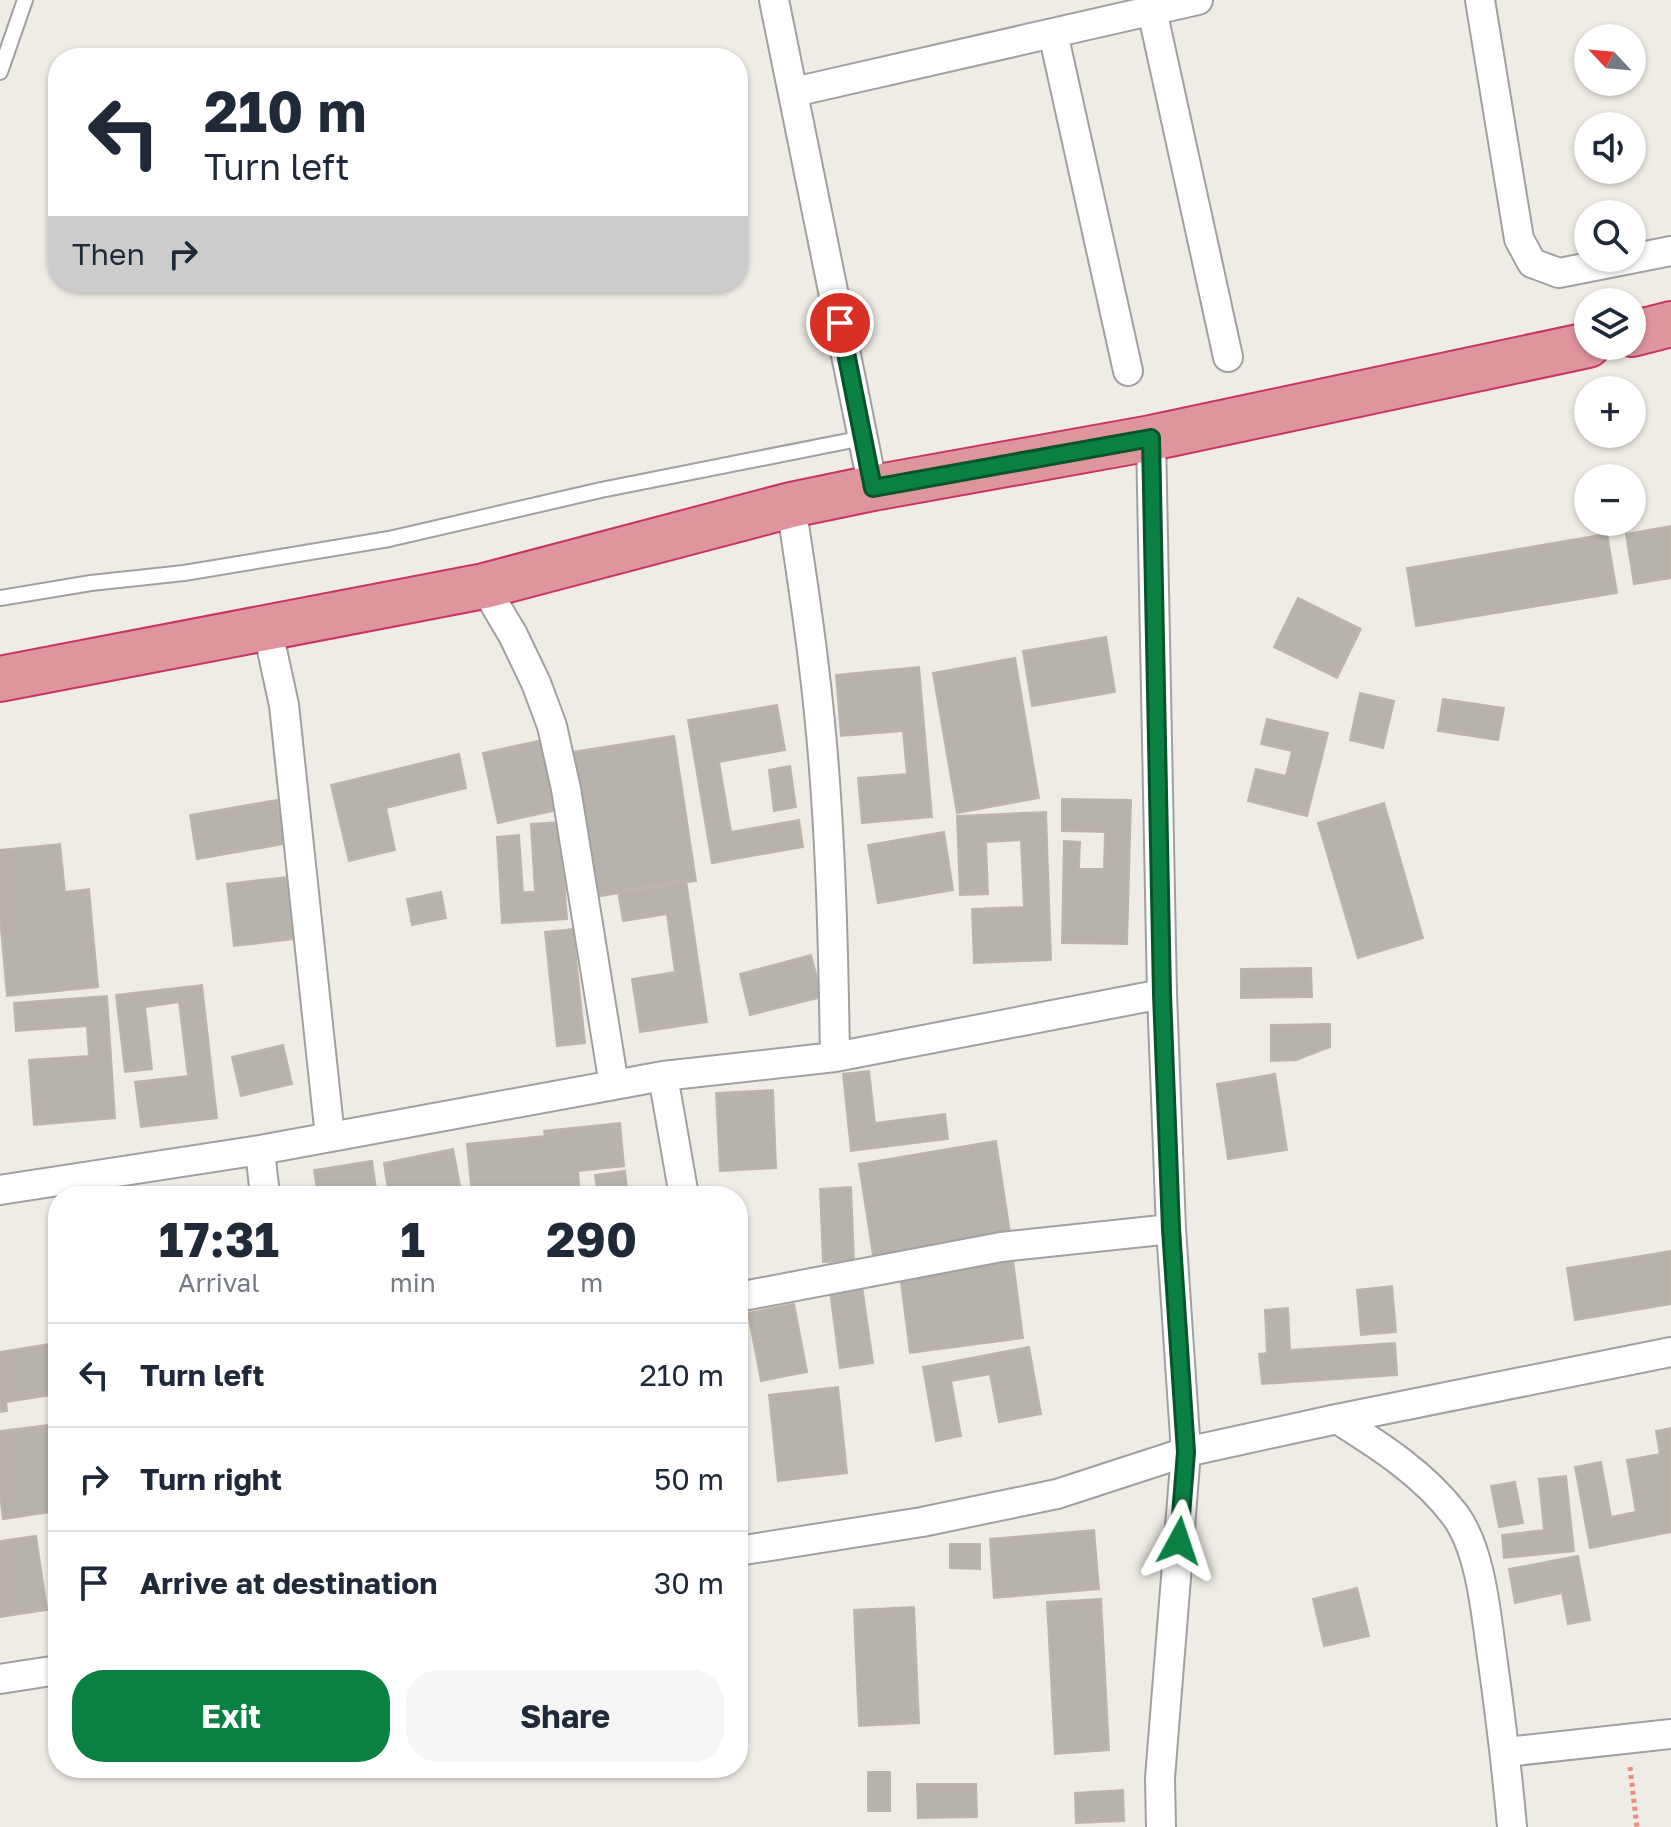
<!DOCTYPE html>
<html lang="en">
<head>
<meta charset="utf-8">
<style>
	:root { --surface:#fff; --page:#f6f6f7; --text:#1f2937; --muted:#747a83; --line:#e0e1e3; --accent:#0b8043 }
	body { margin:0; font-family:"Golos Text",sans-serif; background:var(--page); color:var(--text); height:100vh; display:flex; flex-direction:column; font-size:30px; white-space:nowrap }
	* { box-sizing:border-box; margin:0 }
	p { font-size:26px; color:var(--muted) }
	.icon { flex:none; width:44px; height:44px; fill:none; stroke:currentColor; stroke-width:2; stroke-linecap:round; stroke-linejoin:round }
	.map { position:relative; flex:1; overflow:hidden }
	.side { position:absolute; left:48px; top:1186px; width:700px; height:592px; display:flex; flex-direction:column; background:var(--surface); border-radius:32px; box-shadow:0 2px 6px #0004 }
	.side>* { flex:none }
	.banner { position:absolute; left:48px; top:48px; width:700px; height:244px; border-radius:32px; box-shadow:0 2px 6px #0004; background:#fff; color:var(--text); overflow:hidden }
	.needle { width:52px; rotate:296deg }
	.tools { position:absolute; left:1574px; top:24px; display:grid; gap:16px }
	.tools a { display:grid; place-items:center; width:72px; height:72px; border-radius:50%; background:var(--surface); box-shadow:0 2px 6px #0004; font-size:40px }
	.pin { position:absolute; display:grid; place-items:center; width:68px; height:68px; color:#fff; margin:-34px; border:4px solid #fff; border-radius:50%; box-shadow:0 2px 8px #0007 }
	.me { position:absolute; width:88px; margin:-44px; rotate:5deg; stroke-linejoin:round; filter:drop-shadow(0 0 6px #0008) }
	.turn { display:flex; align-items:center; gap:28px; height:168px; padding:0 24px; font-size:36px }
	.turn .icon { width:104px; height:104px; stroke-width:2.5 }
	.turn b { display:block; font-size:56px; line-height:68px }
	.then { display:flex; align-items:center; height:76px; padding:0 24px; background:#0003; gap:16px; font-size:30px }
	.eta { display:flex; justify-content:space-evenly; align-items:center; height:136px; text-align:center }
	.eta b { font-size:48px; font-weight:700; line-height:56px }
	.primary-button { display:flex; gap:16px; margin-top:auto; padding:16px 24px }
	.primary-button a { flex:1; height:92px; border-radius:32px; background:var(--accent); color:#fff; font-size:32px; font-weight:700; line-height:92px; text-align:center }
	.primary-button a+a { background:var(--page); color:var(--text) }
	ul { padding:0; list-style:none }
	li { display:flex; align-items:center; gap:24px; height:104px; padding:0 24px; border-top:2px solid var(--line) }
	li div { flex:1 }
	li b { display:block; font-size:30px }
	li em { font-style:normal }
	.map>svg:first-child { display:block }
</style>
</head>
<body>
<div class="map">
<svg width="1671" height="1827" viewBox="0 0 1671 1827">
	<rect width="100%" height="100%" fill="#efece6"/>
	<path fill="#b8b2ac" stroke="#bfb4aa" stroke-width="2" d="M1671,526V578L1634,584L1626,534Z
		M1607,534L1617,593L1416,626L1407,568Z
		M1298,598L1361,629L1337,678L1274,647Z
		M1106,637L1115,692L1032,706L1023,651Z
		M1015,658L1039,798L957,813L933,673Z
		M919,667L932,817L862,823L858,778L907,774L903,731L841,736L836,675Z
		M1360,693L1394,701L1383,748L1350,740Z
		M1443,699L1504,708L1498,740L1438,731Z
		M777,705L785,750L719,762L731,832L799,820L803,847L712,863L688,720Z
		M1267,719L1328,733L1307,816L1248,801L1256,769L1286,776L1292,751L1261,744Z
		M674,736L696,881L594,897L572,752Z
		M547,739L562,809L498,823L483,753Z
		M459,754L466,788L386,808L395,850L349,861L331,785Z
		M790,766L796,807L774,811L769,770Z
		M1062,799L1131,800L1127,944L1062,943L1064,841L1080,842L1079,869H1104L1105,832L1062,831Z
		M277,800L284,844L197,859L190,815Z
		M1384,803L1423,938L1358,958L1318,823Z
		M1046,812L1051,960L974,963L972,909L1024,907L1021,840L986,842L988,894L960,895L957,816Z
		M560,822L567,919L502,923L497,837L519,835L523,892H535L531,824Z
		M944,832L953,890L878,903L868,845Z
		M60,844L65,892L89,889L98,987L7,996L0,917V850Z
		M287,877L293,939L234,946L227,884Z
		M686,880L707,1022L640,1032L632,979L675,972L667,914L623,921L618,891Z
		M441,892L446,918L412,925L407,899Z
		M573,929L585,1043L557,1046L545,932Z
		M811,955L822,997L750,1015L740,974Z
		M1311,968L1312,997L1241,998V969Z
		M202,985L217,1118L141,1127L135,1082L188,1076L179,1002L145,1007L152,1069L125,1072L116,995Z
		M107,996L115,1118L34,1125L29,1060L89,1056L87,1026L16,1031L14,1003Z
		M1330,1024V1047L1296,1060L1271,1061V1025Z
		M283,1045L292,1084L241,1096L232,1057Z
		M869,1071L875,1123L945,1114L948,1139L851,1151L843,1074Z
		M1275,1074L1287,1150L1228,1159L1217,1084Z
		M773,1090L776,1168L720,1171L716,1093Z
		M620,1123L624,1166L578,1171L580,1196H472L467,1144L545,1136L544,1131Z
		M996,1141L1010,1233L873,1255L859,1164Z
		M453,1149L462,1196H389L384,1163Z
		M372,1161L377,1196H318L314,1170Z
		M625,1171L628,1196H598L595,1175Z
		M851,1187L854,1261L823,1262L820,1189Z
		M1671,1251V1304L1575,1320L1567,1268Z
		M1013,1260L1023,1338L910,1353L900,1274Z
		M861,1279L873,1363L840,1368L829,1283Z
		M1392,1286L1396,1332L1361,1335L1357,1290Z
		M794,1304L807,1372L761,1381L748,1313Z
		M1288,1308L1290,1350L1395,1343L1397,1375L1262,1384L1259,1354L1267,1353L1265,1310Z
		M55,1329H58V1377Z
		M50,1344L58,1394L6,1402L7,1411L0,1412V1352Z
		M1029,1347L1041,1414L999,1422L990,1374L951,1381L961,1436L936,1441L923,1367Z
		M838,1387L847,1473L778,1481L769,1395Z
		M58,1424V1511L3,1519L0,1495V1431Z
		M1671,1428V1532L1590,1548L1575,1467L1601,1462L1611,1517L1636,1512L1627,1460L1660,1454L1656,1431Z
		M1566,1476L1574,1551L1504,1558L1502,1535L1544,1530L1539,1479Z
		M1515,1482L1523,1523L1499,1527L1491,1486Z
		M58,1525V1554L51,1555V1526Z
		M1094,1530L1099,1589L994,1598L990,1539Z
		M36,1536L47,1610L0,1617V1541Z
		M950,1544H980V1569L950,1568Z
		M1578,1556L1590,1620L1568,1624L1562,1593L1515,1603L1509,1569Z
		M1357,1588L1369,1636L1324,1646L1313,1599Z
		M1101,1599L1109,1750L1055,1754L1047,1602Z
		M914,1607L919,1723L859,1726L854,1610Z
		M868,1772H890V1811H868Z
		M917,1784H976L977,1817L918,1818Z
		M1123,1790L1124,1821L1076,1823L1075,1793Z"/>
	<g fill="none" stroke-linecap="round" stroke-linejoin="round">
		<defs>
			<path id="lane" d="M0,72L25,0
				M0,598L91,583L184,573L389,539L601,490L863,438"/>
			<path id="street" d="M774,0L873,488
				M1480,0L1519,239L1532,263L1559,273L1671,251
				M1152,10L1228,357
				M1053,33L1128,371
				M794,92L1198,0
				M1151,438L1162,994L1171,1229L1186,1452L1160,1778L1161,1827
				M791,505C799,559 808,614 814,668C830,797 833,927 835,1057
				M484,586L513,635L536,683L552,726L566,789L614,1085
				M267,627L284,705L330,1137
				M663,1076L684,1196
				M260,1150L265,1196
				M0,1190L260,1150L663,1076L835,1057L1162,994
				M738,1297L1001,1247L1171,1229
				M1337,1419C1380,1446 1424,1474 1455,1515C1481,1550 1486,1614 1492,1656C1500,1713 1507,1770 1512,1827
				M738,1551L922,1522L1057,1494L1186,1452L1337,1419L1671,1352
				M0,1679L58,1670
				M1506,1752L1671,1734"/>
			<path id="highway" d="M1632,334L1671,324
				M0,679L484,586L791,505L873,488L1151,438L1588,345"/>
		</defs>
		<use href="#lane" stroke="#a0a0a0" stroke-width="18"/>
		<use href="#street" stroke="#a0a0a0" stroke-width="32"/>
		<use href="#highway" stroke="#ca3560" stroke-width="48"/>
		<path stroke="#ec8c79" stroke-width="5" stroke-dasharray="4 4" stroke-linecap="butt" d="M1630,1767L1637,1827"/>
		<use href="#lane" stroke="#fff" stroke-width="14"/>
		<use href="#street" stroke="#fff" stroke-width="28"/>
		<use href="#highway" stroke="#de959e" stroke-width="44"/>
	</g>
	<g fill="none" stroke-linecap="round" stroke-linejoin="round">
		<defs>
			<path id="route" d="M840,323L873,488L1151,438L1162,994L1171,1229L1186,1452L1179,1541"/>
		</defs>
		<use href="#route" stroke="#07532c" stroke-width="20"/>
		<use href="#route" stroke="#0b8043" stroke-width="14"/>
	</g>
</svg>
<div class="tools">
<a><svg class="needle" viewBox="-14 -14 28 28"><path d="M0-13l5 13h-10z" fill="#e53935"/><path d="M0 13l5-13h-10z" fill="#747a83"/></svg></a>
<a><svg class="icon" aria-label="sound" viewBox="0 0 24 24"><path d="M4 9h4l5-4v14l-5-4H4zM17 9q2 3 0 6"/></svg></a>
<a><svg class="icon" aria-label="search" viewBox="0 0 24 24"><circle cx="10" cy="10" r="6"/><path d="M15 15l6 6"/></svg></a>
<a><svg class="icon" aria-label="layers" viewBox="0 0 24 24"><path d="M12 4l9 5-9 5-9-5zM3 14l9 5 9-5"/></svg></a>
<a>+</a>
<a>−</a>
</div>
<div class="pin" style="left:840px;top:323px;background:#d93025"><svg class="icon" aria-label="arrive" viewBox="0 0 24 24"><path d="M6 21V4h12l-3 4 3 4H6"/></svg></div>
<svg class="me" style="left:1179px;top:1541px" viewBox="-20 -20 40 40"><path d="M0-17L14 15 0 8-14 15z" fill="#0b8043" stroke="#fff" stroke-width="4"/></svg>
<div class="banner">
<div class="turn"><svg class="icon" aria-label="left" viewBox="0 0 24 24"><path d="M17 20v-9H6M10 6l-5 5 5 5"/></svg><div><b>210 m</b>Turn left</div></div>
<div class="then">Then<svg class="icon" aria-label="right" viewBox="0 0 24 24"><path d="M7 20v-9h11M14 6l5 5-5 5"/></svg></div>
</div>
<section class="side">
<div class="eta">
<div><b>17:31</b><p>Arrival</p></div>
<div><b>1</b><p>min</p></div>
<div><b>290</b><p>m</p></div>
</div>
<ul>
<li><svg class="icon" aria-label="left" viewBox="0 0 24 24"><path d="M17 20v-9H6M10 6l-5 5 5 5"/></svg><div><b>Turn left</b></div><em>210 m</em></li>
<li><svg class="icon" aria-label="right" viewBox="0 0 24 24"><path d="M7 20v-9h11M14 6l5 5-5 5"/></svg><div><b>Turn right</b></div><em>50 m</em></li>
<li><svg class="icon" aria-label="arrive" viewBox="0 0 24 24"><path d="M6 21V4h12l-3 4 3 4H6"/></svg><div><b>Arrive at destination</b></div><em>30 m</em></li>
</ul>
<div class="primary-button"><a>Exit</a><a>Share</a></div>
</section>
</div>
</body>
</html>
